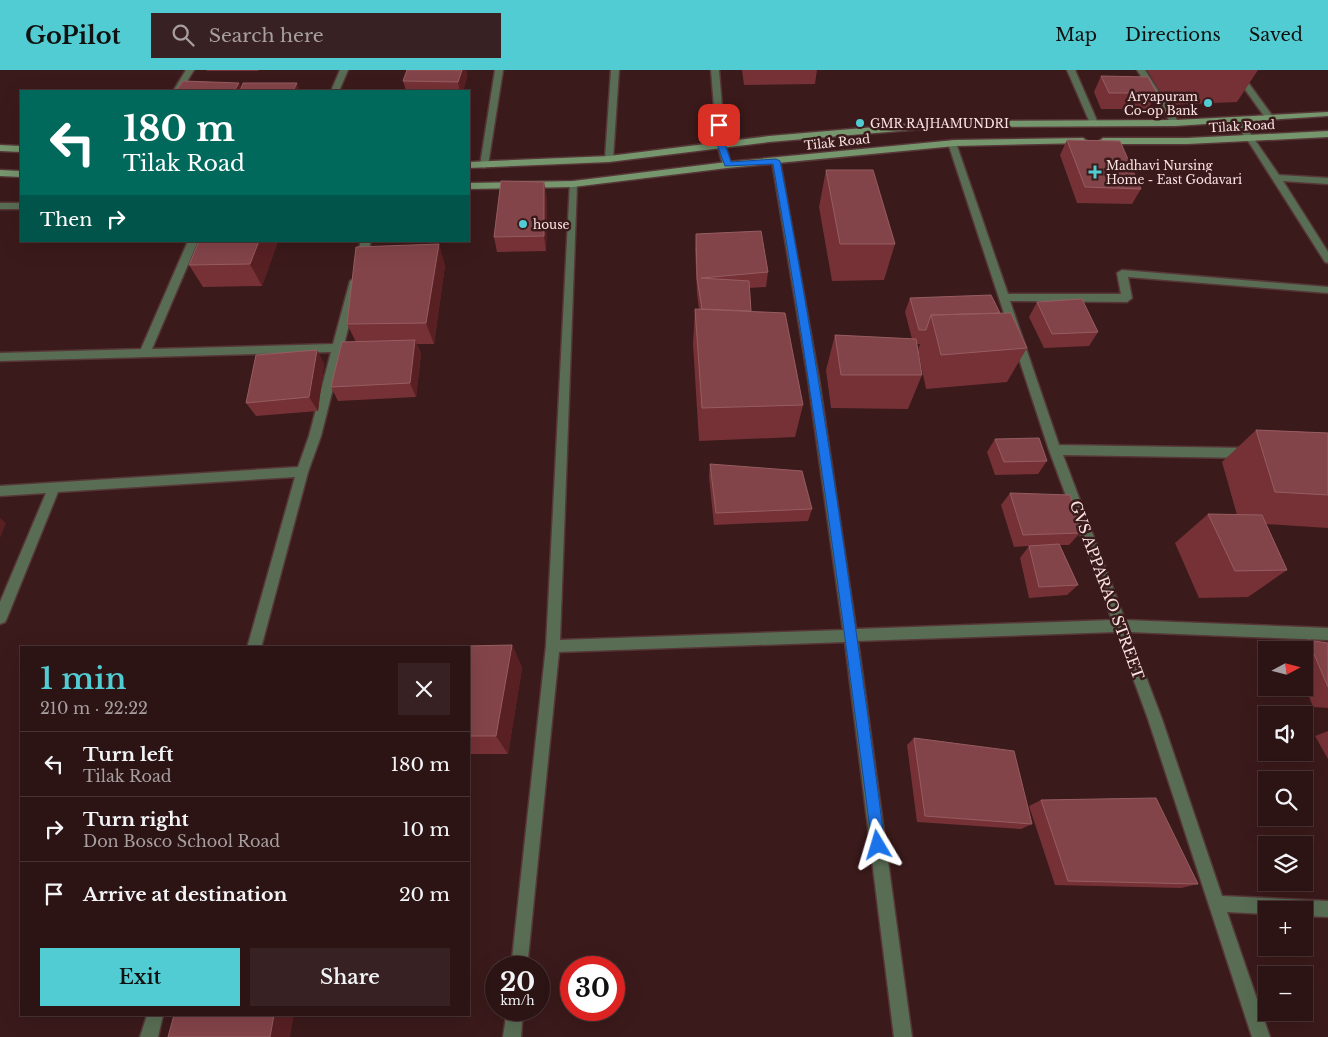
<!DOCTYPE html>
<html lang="en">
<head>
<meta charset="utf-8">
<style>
	:root { --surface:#2c1414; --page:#382122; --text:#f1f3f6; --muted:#a69ea0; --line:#483334; --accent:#51ccd2 }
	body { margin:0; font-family:"Libre Baskerville",serif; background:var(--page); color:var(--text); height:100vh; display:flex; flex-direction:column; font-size:19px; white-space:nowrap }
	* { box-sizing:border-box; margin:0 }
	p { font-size:16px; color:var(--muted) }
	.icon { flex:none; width:28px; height:28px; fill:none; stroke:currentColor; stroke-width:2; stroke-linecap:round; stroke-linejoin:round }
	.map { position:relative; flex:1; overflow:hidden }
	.panel { position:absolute; left:20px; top:576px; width:450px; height:370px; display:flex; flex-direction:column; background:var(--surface); border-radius:0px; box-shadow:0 5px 20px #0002,0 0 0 1px var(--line) }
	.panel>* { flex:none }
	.guide { position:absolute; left:20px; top:20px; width:450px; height:152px; border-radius:0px; box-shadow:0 5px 20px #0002,0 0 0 1px var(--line); background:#00695c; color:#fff; overflow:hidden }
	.needle { width:32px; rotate:83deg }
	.tools { position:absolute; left:1258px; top:571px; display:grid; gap:10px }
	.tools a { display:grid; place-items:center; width:55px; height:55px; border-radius:0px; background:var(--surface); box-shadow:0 5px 20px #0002,0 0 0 1px var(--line); font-size:25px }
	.speed { position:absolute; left:485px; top:886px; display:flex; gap:10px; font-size:25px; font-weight:700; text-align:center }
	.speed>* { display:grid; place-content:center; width:65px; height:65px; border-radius:50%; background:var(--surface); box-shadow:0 5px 20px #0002,0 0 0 1px var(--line); line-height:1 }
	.speed small { font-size:12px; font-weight:400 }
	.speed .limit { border:8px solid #d22; background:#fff; color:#111 }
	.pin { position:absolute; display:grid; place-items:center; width:42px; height:42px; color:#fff; margin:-21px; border-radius:10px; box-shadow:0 2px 8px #0006 }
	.me { position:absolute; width:55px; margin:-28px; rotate:353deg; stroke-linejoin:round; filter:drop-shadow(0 0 4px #0008) }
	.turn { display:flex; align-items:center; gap:18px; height:105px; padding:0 20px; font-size:22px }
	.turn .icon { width:65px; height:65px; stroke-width:2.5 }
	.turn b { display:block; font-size:35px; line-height:42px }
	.then { display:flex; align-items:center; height:48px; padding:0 20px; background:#0003; gap:10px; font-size:19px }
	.round { display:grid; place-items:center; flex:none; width:52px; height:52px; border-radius:0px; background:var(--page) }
	.overview { display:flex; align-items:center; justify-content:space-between; height:85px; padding:0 20px }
	h1 { font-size:30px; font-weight:600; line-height:38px; color:var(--accent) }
	.cta { display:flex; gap:10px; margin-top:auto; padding:10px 20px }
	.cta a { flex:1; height:58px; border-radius:0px; background:var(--accent); color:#111; font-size:20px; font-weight:600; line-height:58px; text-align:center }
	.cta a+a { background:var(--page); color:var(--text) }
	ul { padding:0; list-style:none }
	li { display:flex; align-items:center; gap:15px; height:65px; padding:0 20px; border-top:1px solid var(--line) }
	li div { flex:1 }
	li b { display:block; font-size:19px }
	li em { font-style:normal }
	header { display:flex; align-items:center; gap:30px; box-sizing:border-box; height:70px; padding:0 25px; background:var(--accent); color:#111 }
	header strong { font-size:24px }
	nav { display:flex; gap:28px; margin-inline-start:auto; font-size:18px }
	.search { width:350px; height:45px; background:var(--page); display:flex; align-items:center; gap:12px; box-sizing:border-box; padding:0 18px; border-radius:0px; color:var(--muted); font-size:19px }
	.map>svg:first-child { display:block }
</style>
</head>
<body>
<header>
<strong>GoPilot</strong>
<div class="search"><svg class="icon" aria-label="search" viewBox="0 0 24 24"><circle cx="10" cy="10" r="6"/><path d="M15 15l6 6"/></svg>Search here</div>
<nav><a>Map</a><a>Directions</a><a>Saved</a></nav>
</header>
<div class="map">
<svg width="1328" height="967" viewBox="0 0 1328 967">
	<rect width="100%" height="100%" fill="#3b1a1b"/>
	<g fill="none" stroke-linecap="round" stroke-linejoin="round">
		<defs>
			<path id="street" d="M186,0H194L181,21H173Z
				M340,0H348L339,21H331Z
				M495,0H503L488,95L484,98L480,95Z
				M611,0H619L613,89L609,92L605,89Z
				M711,0H719L725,74L731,95L727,98L723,95L717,74Z
				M1067,0H1075L1098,53L1097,55L1090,53Z
				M1137,0H1145L1179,53L1178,55H1172Z
				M1231,0H1239L1274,48L1273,50H1267Z
				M1233,47H1239L1279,105L1328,108V114L1283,111L1328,182V193L1325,192L1250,74L1232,49Z
				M952,70L956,73L1008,224H1121L1117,203L1122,200L1328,217V223L1128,207L1132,228L1127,232L1010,231L1059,375L1248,378L1254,383L1248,388L1063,385L1125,550L1328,558V570L1129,562L1162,649L1222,826L1328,831V847L1304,846V840H1266V844L1227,842L1270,967H1252L1148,649L1116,562L858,571L912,967H894L845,572L559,582L527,898H511L546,576L570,112L573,111L577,114L560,570L843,560L808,309L772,91L776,88L780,91L819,309L856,559L1112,550L1049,380L948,73Z
				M0,133H21V139H0Z
				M188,171H198L152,279L333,274L350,211L355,208L360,211L321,366L308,402L261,578H247L295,407L58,422L7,548L5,552L0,554V532L46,423L0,426V416L298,397L309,366L331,282L0,291V283L141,279Z
				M361,171H371L365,192L360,195L355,192Z
				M507,940H523L521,967H503Z
				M147,945H163L158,967H140Z"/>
			<path id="secondary" d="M1328,42V46L1175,56L946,57L769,72L609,92L469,98V92L609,86L769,66L946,51L1175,50Z
				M1328,61V67L1187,74H1103L1099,71L1103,68H1187Z
				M1083,68L1087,71L1086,73L955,76L727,98L573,117L469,119V113L573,111L727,92L955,70Z
				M0,75L21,76V82L0,81Z
				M0,100L21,101V107L0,106Z"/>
		</defs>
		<use href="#street" stroke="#563637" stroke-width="3"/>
		<use href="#secondary" stroke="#563637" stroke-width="3"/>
		<use href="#street" fill="#596d54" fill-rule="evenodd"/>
		<use href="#secondary" fill="#76966e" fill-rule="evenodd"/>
	</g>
	<path fill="#753136" d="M206,0H259L258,1H207Z
		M407,0H466L467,7L463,21H406L403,11Z
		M742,0H817L815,14L744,15Z
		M1147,0H1258L1237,32L1168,35Z
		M1101,6L1157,23L1148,39H1101L1094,22Z
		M1067,70L1141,119L1132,134L1077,133L1060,85Z
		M826,100L895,174L884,210L832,211L819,137Z
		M547,127L546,181L497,182L494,167Z
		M696,164L768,202L766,217L749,218L751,241L803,335L795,367L699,371L693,274L695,239H699L697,223L695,179Z
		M278,171L262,216L203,217L189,195Z
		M445,195L434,274H417L421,284L416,327L338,331L331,317L356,272L347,254Z
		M910,228L1000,243L1027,278L1007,312L926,319L918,280L920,274H917L922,305L908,339L831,338L826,300L835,265L912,269L905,242Z
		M1037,232L1098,262L1089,276L1044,278L1029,247Z
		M317,280L324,294L318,341L256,346L246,333Z
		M1256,360L1328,363V458L1266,454L1287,500L1248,527L1199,528L1175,473L1208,444L1237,445L1222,392Z
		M995,369L1047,391L1038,404L995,405L987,382Z
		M710,394L812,439L808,451L714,455L709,407Z
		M1010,423L1080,463L1069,475H1060L1078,515L1067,525L1029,528L1020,488L1029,476L1014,477L1001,435Z
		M1308,570L1328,573V638L1313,637L1304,613V580L1290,579Z
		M512,575L522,598L508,684H469V578Z
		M1328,661V689L1315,666Z
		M914,668L1032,754L1021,759L917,752L907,675Z
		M1041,730L1198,814L1181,818L1055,815L1029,736Z"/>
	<path fill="#582023" d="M462,0H466L467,7L463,21H460L458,12Z
		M239,13L243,21H234Z
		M297,13L300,21H293Z
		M544,112L547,127L546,181L544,166Z
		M259,171H278L262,216L250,194Z
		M439,174L445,195L434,274L426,253Z
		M415,270L421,284L416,327L410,313Z
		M317,280L324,294L318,341L309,327Z
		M0,448L6,453L0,468Z
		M512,575L522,598L508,684L496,666Z
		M274,945H294L290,967H270Z"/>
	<path fill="#834449" stroke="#965d61" d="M407,0H462L458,12L403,11Z
		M1101,6L1148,7L1157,23H1109Z
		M183,11L239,13L234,21H176Z
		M243,13H297L293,21H240Z
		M1067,70L1120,71L1141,119L1085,117Z
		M826,100H873L895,174H840Z
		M501,111L544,112V166L494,167Z
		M761,161L768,202L701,208L749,211L751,241L702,239L697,208L696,164Z
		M199,171H259L250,194L189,195Z
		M439,174L426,253L347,254L356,177Z
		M991,225L1000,243L931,245L926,260H919L910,228Z
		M1082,229L1098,262L1052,264L1037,232Z
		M695,239L785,243L803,335L702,338Z
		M1011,243L1027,278L941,285L931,245Z
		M835,265L916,269L922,305H841Z
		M415,270L410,313L331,317L342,272Z
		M317,280L309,327L246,333L256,285Z
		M1256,360L1328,363V425L1275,422Z
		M1039,368L1047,391L1004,392L995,369Z
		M710,394L802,401L812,439L716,443Z
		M1010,423L1070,425L1080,463L1023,465Z
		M1208,444L1262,445L1287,500L1235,501Z
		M1059,474L1078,515L1039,517L1029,476Z
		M1308,570L1328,573V617Z
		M512,575L496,666H469V578L420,577Z
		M914,668L1014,681L1032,754L925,746Z
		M1156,728L1198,814L1068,811L1041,730Z
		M174,945H274L270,967H168Z"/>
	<path fill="#1a73e8" stroke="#114b97" d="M719,53L723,55L725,74L731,92L776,89L780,91C823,318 855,547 885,775L883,780L878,782L874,780L872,775C843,548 813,320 773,94L725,96L717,74L715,55Z"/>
	<g fill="#51ccd2" stroke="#3b1a1b" stroke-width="2">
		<circle cx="1208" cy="33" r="5"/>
		<circle cx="860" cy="53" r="5"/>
		<path d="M1092.5 94.5h5v5h5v5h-5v5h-5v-5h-5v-5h5z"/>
		<circle cx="523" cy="154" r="5"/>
	</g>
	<g text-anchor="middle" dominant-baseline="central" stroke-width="5" stroke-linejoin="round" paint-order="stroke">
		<g font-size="12" fill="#fbe3e3" stroke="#3b1a1b" text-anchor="start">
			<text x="1198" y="26" text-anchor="end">Aryapuram<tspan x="1198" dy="14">Co-op Bank</tspan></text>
			<text x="870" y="53">GMR RAJHAMUNDRI</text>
			<text x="1106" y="95">Madhavi Nursing<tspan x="1106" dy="14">Home - East Godavari</tspan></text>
			<text x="533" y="154">house</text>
		</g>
		<g font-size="12" fill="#fbe3e3" stroke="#3b1a1b">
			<text transform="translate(1242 56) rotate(-3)">Tilak Road</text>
			<text transform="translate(837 72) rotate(-6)">Tilak Road</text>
		</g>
		<g font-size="15" fill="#fbe3e3" stroke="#3b1a1b">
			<text transform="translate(1107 520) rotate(70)">GVS APPARAO STREET</text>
		</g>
	</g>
</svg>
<div class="tools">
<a><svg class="needle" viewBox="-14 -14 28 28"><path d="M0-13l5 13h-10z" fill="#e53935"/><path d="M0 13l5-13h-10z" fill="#a69ea0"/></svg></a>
<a><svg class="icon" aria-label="sound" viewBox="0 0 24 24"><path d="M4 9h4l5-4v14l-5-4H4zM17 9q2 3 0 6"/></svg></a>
<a><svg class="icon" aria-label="search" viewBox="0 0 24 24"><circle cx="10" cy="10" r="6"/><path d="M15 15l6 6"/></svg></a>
<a><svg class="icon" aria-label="layers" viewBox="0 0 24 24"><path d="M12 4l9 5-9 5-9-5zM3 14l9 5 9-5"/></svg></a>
<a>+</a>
<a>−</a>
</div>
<div class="speed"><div>20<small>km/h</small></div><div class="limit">30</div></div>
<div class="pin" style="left:719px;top:55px;background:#d93025"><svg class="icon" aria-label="arrive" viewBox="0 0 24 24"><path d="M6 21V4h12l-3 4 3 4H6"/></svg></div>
<svg class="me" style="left:878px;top:775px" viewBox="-20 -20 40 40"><path d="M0-17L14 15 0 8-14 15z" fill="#1a73e8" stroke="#fff" stroke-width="4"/></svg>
<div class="guide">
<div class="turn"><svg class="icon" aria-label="left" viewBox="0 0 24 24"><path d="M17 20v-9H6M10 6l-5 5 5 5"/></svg><div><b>180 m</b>Tilak Road</div></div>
<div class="then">Then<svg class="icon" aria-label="right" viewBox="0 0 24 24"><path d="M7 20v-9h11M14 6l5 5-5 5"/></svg></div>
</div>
<section class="panel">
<div class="overview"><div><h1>1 min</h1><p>210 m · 22:22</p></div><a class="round"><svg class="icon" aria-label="close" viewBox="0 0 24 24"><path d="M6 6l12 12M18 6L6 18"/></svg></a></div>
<ul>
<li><svg class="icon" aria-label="left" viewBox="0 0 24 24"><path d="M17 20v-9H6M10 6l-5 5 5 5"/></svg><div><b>Turn left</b><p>Tilak Road</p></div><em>180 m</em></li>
<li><svg class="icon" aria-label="right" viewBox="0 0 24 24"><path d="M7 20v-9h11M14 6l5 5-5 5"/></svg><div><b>Turn right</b><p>Don Bosco School Road</p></div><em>10 m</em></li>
<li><svg class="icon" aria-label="arrive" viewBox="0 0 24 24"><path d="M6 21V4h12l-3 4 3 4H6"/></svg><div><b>Arrive at destination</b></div><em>20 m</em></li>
</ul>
<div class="cta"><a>Exit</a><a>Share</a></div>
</section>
</div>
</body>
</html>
